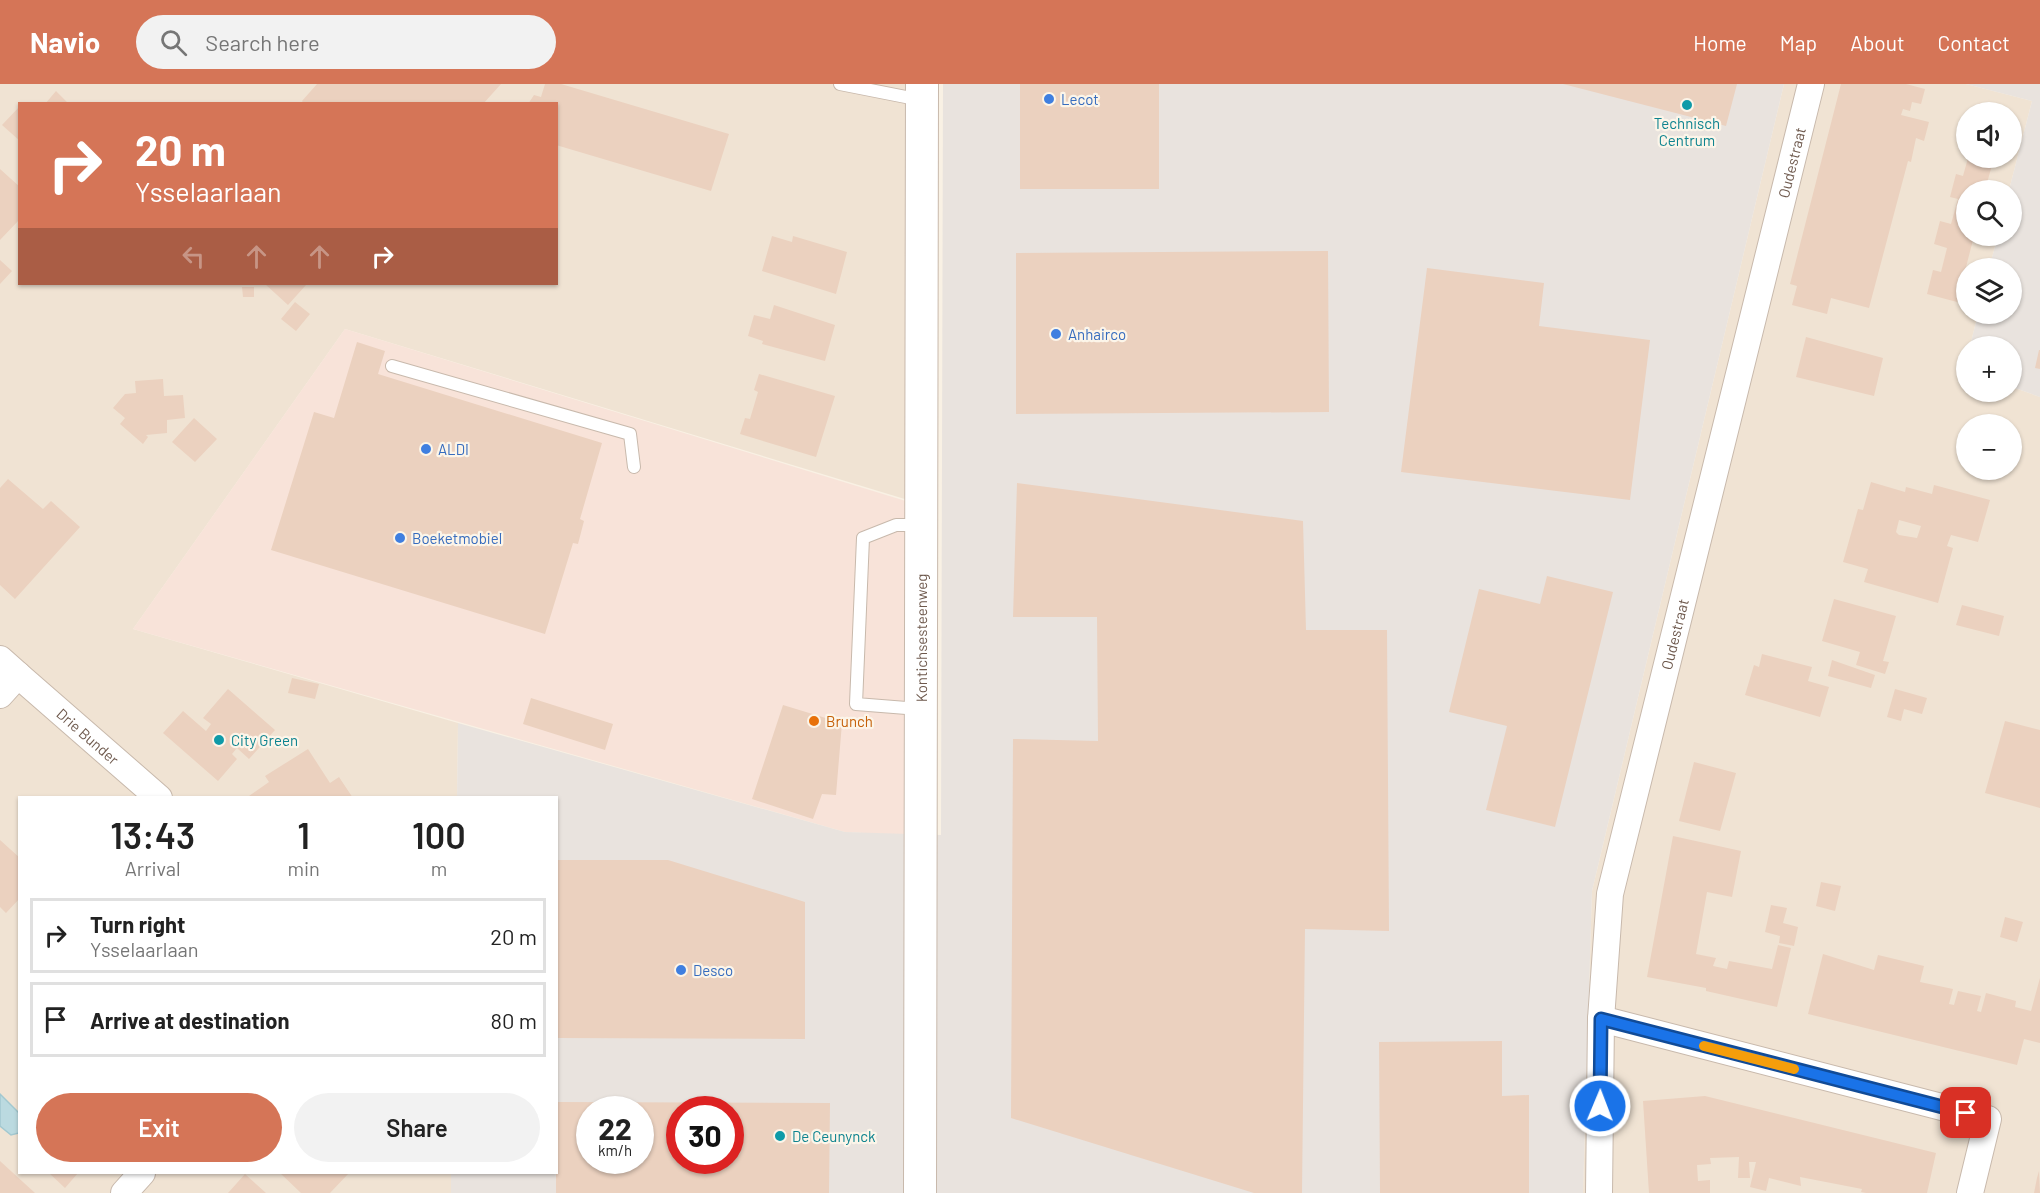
<!DOCTYPE html>
<html lang="en">
<head>
<meta charset="utf-8">
<style>
	:root { --surface:#fff; --page:#f2f2f2; --text:#222; --muted:#767676; --line:#e0e0e0; --accent:#d57557 }
	body { margin:0; font-family:Barlow,sans-serif; background:var(--page); color:var(--text); height:100vh; display:flex; flex-direction:column; font-size:22px; white-space:nowrap }
	* { box-sizing:border-box; margin:0 }
	p { font-size:20px; color:var(--muted) }
	.icon { flex:none; width:33px; height:33px; fill:none; stroke:currentColor; stroke-width:2; stroke-linecap:round; stroke-linejoin:round }
	.map { position:relative; flex:1; overflow:hidden }
	.sheet { position:absolute; left:18px; top:712px; width:540px; height:378px; display:flex; flex-direction:column; background:var(--surface); border-radius:0px; box-shadow:0 2px 4px #0004 }
	.sheet>* { flex:none }
	.hud { position:absolute; left:18px; top:18px; width:540px; height:183px; border-radius:0px; box-shadow:0 2px 4px #0004; background:#d57557; color:#fff; overflow:hidden }
	.tools { position:absolute; left:1956px; top:18px; display:grid; gap:12px }
	.tools a { display:grid; place-items:center; width:66px; height:66px; border-radius:50%; background:var(--surface); box-shadow:0 2px 4px #0004; font-size:30px }
	.speed { position:absolute; left:576px; top:1012px; display:flex; gap:12px; font-size:30px; font-weight:700; text-align:center }
	.speed>* { display:grid; place-content:center; width:78px; height:78px; border-radius:50%; background:var(--surface); box-shadow:0 2px 4px #0004; line-height:1 }
	.speed small { font-size:15px; font-weight:400 }
	.speed .limit { border:9px solid #d22; background:#fff; color:#111 }
	.pin { position:absolute; display:grid; place-items:center; width:51px; height:51px; color:#fff; margin:-26px; border-radius:12px; box-shadow:0 3px 9px #0006 }
	.me { position:absolute; width:66px; margin:-33px; rotate:1deg; stroke-linejoin:round; filter:drop-shadow(0 0 4px #0008) }
	.turn { display:flex; align-items:center; gap:21px; height:126px; padding:0 18px; font-size:27px }
	.turn .icon { width:78px; height:78px; stroke-width:2.5 }
	.turn b { display:block; font-size:42px; line-height:51px }
	.lanes { display:flex; align-items:center; height:57px; padding:0 18px; background:#0003; justify-content:center; gap:30px; direction:ltr }
	.lanes .off { opacity:.35 }
	.eta { display:flex; justify-content:space-evenly; align-items:center; height:102px; text-align:center }
	.eta b { font-size:36px; font-weight:600; line-height:42px }
	.action { display:flex; gap:12px; margin-top:auto; padding:12px 18px }
	.action a { flex:1; height:69px; border-radius:36px; background:var(--accent); color:#fff; font-size:24px; font-weight:600; line-height:69px; text-align:center }
	.action a+a { background:var(--page); color:var(--text) }
	ul { padding:0; list-style:none }
	li { display:flex; align-items:center; gap:18px; height:75px; margin:0 12px 9px; padding:0 6px; border:3px solid var(--line); border-radius:0px }
	li div { flex:1 }
	li b { display:block; font-size:22px }
	li em { font-style:normal }
	header { display:flex; align-items:center; gap:36px; box-sizing:border-box; height:84px; padding:0 30px; background:var(--accent); color:#fff }
	header strong { font-size:28px }
	nav { display:flex; gap:33px; margin-inline-start:auto; font-size:21px }
	.search { width:420px; height:54px; background:var(--page); display:flex; align-items:center; gap:15px; box-sizing:border-box; padding:0 21px; border-radius:33px; color:var(--muted); font-size:22px }
	.map>svg:first-child { display:block }
</style>
</head>
<body>
<header>
<strong>Navio</strong>
<div class="search"><svg class="icon" aria-label="search" viewBox="0 0 24 24"><circle cx="10" cy="10" r="6"/><path d="M15 15l6 6"/></svg>Search here</div>
<nav><a>Home</a><a>Map</a><a>About</a><a>Contact</a></nav>
</header>
<div class="map">
<svg width="2040" height="1109" viewBox="0 0 2040 1109">
	<rect width="100%" height="100%" fill="#f9f1e4"/>
	<path fill="#f0e3d3" fill-rule="evenodd" d="M0,0H911L908,416L345,245L133,545L458,639L457,714H20V1089H451V1109H0ZM20,20H556V200H20Z
		M1784,0H1966L2032,17L2009,106H1966V152H1998L1989,184H1966V230H1978L1970,262H1966L1964,286L1966,287V308H2012V303L2040,313V1109H1583L1592,807ZM1966,28H2012V74H1966ZM1966,340H2012V386H1966Z"/>
	<path fill="#f8e3d9" d="M345,245L909,418L908,625L905,751L845,748L133,545Z"/>
	<path fill="#e9e3de" fill-rule="evenodd" d="M943,0H1784L1592,807L1583,1109H451V1089H556V714H457L458,639L845,748L941,751ZM590,1026H640V1077H590ZM680,1026H730V1077H680Z
		M1966,0H2040V313L2012,303V262H1970L1978,230H2012V184H1989L1998,152H2012V106H2009L2032,17Z"/>
	<path fill="#bbdae0" stroke="#a2c8d0" stroke-width="1.5" d="M0,1010L19,1029V1049L11,1051L0,1042Z"/>
	<path fill="#ebd1bf" fill-rule="evenodd" d="M317,0H501L483,20H304L302,17Z
		M545,0H561L729,50L711,107L556,61V20H528L534,11L541,13Z
		M1020,0H1159V105H1020Z
		M1563,0H1737L1726,42Z
		M1841,0H1906L1925,5L1921,20L1912,18L1910,27L1903,25L1901,31L1929,38L1924,57L1916,54L1911,78L1908,77L1869,224L1831,214L1827,230L1792,221L1797,202L1790,200Z
		M56,7L69,20H45Z
		M1979,19L1996,24L1999,28H1977Z
		M20,22V57L2,41Z
		M1968,74H1994L1985,106H1966V152H1974L1957,218L1927,210L1933,186L1941,188L1947,164L1934,160L1940,137L1951,140L1958,115L1950,113L1956,90L1963,92Z
		M0,85L20,103V135L0,156Z
		M772,152L792,158L793,152L847,168L836,210L762,187Z
		M1328,167L1329,328L1016,330V169Z
		M0,176L12,187L0,200Z
		M1427,184L1544,199L1539,242L1650,256L1630,416L1401,388Z
		M265,200H305L306,201L288,221Z
		M242,203H254V213H243Z
		M295,218L310,230L296,247L281,235Z
		M774,221L835,241L825,277L762,260L763,257L748,252L754,231L770,235Z
		M1806,253L1883,274L1874,312L1796,293Z
		M357,258L385,267L378,290L602,359L580,435L584,437L578,460L573,459L545,550L271,466L314,328L334,334Z
		M2039,266H2040V285L2035,284Z
		M759,290L835,312L816,373L740,350L745,334L750,335L758,308L754,306Z
		M163,295L164,312L183,311L185,334L167,336V349L146,351L148,353L143,360L120,340L125,334L113,324L125,310L136,309L135,297Z
		M194,334L217,355L195,378L172,358Z
		M8,395L43,425L51,417L80,443L15,515L0,501V404Z
		M1871,398L1905,408L1906,403L1932,410L1934,401L1990,416L1978,458L1951,451L1947,462L1953,464L1938,519L1864,498L1868,485L1843,478L1858,425L1863,426ZM1899,436L1921,442L1917,454L1899,451L1896,448Z
		M1017,399L1303,437L1306,546H1387L1389,847L1305,845L1302,1109H1254L1011,1034L1013,655L1098,657L1097,533H1013Z
		M1547,492L1613,508L1555,743L1486,726L1507,642L1449,628L1479,505L1540,520Z
		M1834,515L1896,532L1883,577L1889,578L1885,590L1856,581L1860,568L1822,557Z
		M1962,521L2004,532L1999,552L1956,541Z
		M1762,570L1812,583L1808,597L1829,603L1820,633L1745,611L1754,581L1759,583Z
		M1832,576L1875,591L1871,604L1828,592Z
		M292,594L319,600L315,615L288,609Z
		M228,605L275,646L249,675L237,664L232,670L237,675L218,697L163,649L183,627L206,647L211,640L203,634Z
		M1895,605L1927,614L1922,630L1904,625L1901,637L1887,633Z
		M531,614L613,640L605,666L523,640Z
		M783,621L842,639L836,711L822,710L813,735L752,715Z
		M2005,637L2040,646V724L1985,709Z
		M308,665L330,699L339,693L353,714H250L249,712L269,698L265,692Z
		M1694,678L1736,689L1720,747L1679,737Z
		M1673,752L1741,767L1732,813L1707,808L1696,870L1716,874L1713,882L1727,885L1729,877L1772,885L1778,861L1791,864L1777,923L1706,907V904L1647,893Z
		M0,756L20,774V814L6,829L0,823Z
		M556,776H668L805,818V955L556,954Z
		M1821,798L1841,802L1835,827L1816,822Z
		M1771,821L1787,824L1783,839L1798,843L1794,862L1779,859L1780,852L1765,848Z
		M2005,833L2023,838L2017,858L2000,853Z
		M1823,870L1874,886L1878,871L1924,882L1920,898L1953,905L1949,920L1954,921L1958,907L1981,912L1977,927L1981,928L1986,909L2016,917L2015,923L2031,927L2040,894V959L2024,955L2017,981L1808,930Z
		M1502,957V1012L1529,1011V1109H1380L1379,958Z
		M1705,1012L1936,1069L1927,1109H1866L1861,1108L1862,1105L1800,1093L1801,1102L1769,1094L1766,1107L1750,1103L1756,1078H1749L1750,1094H1738L1739,1073L1710,1074L1711,1080L1697,1081L1698,1097L1710,1096V1109H1649L1643,1017Z
		M556,1018L830,1019L829,1109H556ZM590,1026H640V1077H590ZM680,1026H730V1077H680Z
		M0,1077L35,1109H0Z
		M2039,1087L2040,1109H2034L2037,1094Z
		M49,1089H78L65,1104Z
		M280,1089H349L330,1109H301Z
		M245,1090L266,1109H228Z"/>
	<g fill="none" stroke-linecap="round" stroke-linejoin="round">
		<defs>
			<path id="service" d="M840,0L921,16
				M392,282L630,350L634,383
				M919,625L856,620L863,454L896,441H921"/>
			<g id="minor">
				<path d="M0,575L18,591L0,611"/>
				<path id="s1" d="M18,591L159,714"/>
				<path d="M1601,935L1988,1035L1970,1109"/>
				<path d="M124,1109L142,1089"/>
				<path id="s2" d="M1599,1109L1601,935L1610,810L1811,0"/>
			</g>
			<g id="tertiary">
				<path id="s3" d="M920,1109L922,0"/>
			</g>
		</defs>
		<use href="#service" stroke="#c8b9ac" stroke-width="14"/>
		<use href="#minor" stroke="#c8b9ac" stroke-width="28"/>
		<use href="#tertiary" stroke="#c8b9ac" stroke-width="34"/>
		<use href="#service" stroke="#fff" stroke-width="12"/>
		<use href="#minor" stroke="#fff" stroke-width="26"/>
		<use href="#tertiary" stroke="#fff" stroke-width="32"/>
	</g>
	<g fill="none" stroke-linecap="round" stroke-linejoin="round">
		<defs>
			<path id="route" d="M1600,1022L1601,935L1966,1029"/>
		</defs>
		<use href="#route" stroke="#114b97" stroke-width="15"/>
		<use href="#route" stroke="#1a73e8" stroke-width="10"/>
		<path stroke="#f59e0b" stroke-width="10" d="M1704,962L1794,985"/>
	</g>
	<g fill="#3f7fe0" stroke="#fcf5e9" stroke-width="2">
		<circle cx="1049" cy="15" r="6"/>
		<circle cx="1056" cy="250" r="6"/>
		<circle cx="426" cy="365" r="6"/>
		<circle cx="400" cy="454" r="6"/>
		<circle cx="681" cy="886" r="6"/>
	</g>
	<g fill="#0f9aa8" stroke="#fcf5e9" stroke-width="2">
		<circle cx="1687" cy="21" r="6"/>
		<circle cx="219" cy="656" r="6"/>
		<circle cx="780" cy="1052" r="6"/>
	</g>
	<circle fill="#e8710a" stroke="#fcf5e9" stroke-width="2" cx="814" cy="637" r="6"/>
	<g text-anchor="middle" dominant-baseline="central" stroke-width="4.5" stroke-linejoin="round" paint-order="stroke">
		<g font-size="15" fill="#366cbe" stroke="#fcf5e9" text-anchor="start">
			<text x="1061" y="15">Lecot</text>
			<text x="1068" y="250">Anhairco</text>
			<text x="438" y="365">ALDI</text>
			<text x="412" y="454">Boeketmobiel</text>
			<text x="693" y="886">Desco</text>
		</g>
		<g font-size="15" fill="#0d838f" stroke="#fcf5e9" text-anchor="start">
			<text x="1687" y="39" text-anchor="middle">Technisch<tspan x="1687" dy="17">Centrum</tspan></text>
			<text x="231" y="656">City Green</text>
			<text x="792" y="1052">De Ceunynck</text>
		</g>
		<g font-size="15" fill="#6e594d" stroke="#fcf5e9">
			<text stroke="none"><textPath href="#s2" startOffset="1053">Oudestraat</textPath></text>
			<text stroke="none"><textPath href="#s2" startOffset="567">Oudestraat</textPath></text>
			<text stroke="none"><textPath href="#s3" startOffset="555">Kontichsesteenweg</textPath></text>
			<text stroke="none"><textPath href="#s1" startOffset="93">Drie Bunder</textPath></text>
		</g>
		<g font-size="15" fill="#c56008" stroke="#fcf5e9" text-anchor="start">
			<text x="826" y="637">Brunch</text>
		</g>
	</g>
</svg>
<div class="tools">
<a><svg class="icon" aria-label="sound" viewBox="0 0 24 24"><path d="M4 9h4l5-4v14l-5-4H4zM17 9q2 3 0 6"/></svg></a>
<a><svg class="icon" aria-label="search" viewBox="0 0 24 24"><circle cx="10" cy="10" r="6"/><path d="M15 15l6 6"/></svg></a>
<a><svg class="icon" aria-label="layers" viewBox="0 0 24 24"><path d="M12 4l9 5-9 5-9-5zM3 14l9 5 9-5"/></svg></a>
<a>+</a>
<a>−</a>
</div>
<div class="speed"><div>22<small>km/h</small></div><div class="limit">30</div></div>
<div class="pin" style="left:1966px;top:1029px;background:#d93025"><svg class="icon" aria-label="arrive" viewBox="0 0 24 24"><path d="M6 21V4h12l-3 4 3 4H6"/></svg></div>
<svg class="me" style="left:1600px;top:1022px" viewBox="-20 -20 40 40"><circle r="17" fill="#1a73e8" stroke="#fff" stroke-width="3"/><path d="M0-11L8 9 0 5-8 9z" fill="#fff"/></svg>
<div class="hud">
<div class="turn"><svg class="icon" aria-label="right" viewBox="0 0 24 24"><path d="M7 20v-9h11M14 6l5 5-5 5"/></svg><div><b>20 m</b>Ysselaarlaan</div></div>
<div class="lanes"><svg class="icon off" aria-label="left" viewBox="0 0 24 24"><path d="M17 20v-9H6M10 6l-5 5 5 5"/></svg><svg class="icon off" aria-label="ahead" viewBox="0 0 24 24"><path d="M12 20V5M6 11l6-6 6 6"/></svg><svg class="icon off" aria-label="ahead" viewBox="0 0 24 24"><path d="M12 20V5M6 11l6-6 6 6"/></svg><svg class="icon" aria-label="right" viewBox="0 0 24 24"><path d="M7 20v-9h11M14 6l5 5-5 5"/></svg></div>
</div>
<section class="sheet">
<div class="eta">
<div><b>13:43</b><p>Arrival</p></div>
<div><b>1</b><p>min</p></div>
<div><b>100</b><p>m</p></div>
</div>
<ul>
<li><svg class="icon" aria-label="right" viewBox="0 0 24 24"><path d="M7 20v-9h11M14 6l5 5-5 5"/></svg><div><b>Turn right</b><p>Ysselaarlaan</p></div><em>20 m</em></li>
<li><svg class="icon" aria-label="arrive" viewBox="0 0 24 24"><path d="M6 21V4h12l-3 4 3 4H6"/></svg><div><b>Arrive at destination</b></div><em>80 m</em></li>
</ul>
<div class="action"><a>Exit</a><a>Share</a></div>
</section>
</div>
</body>
</html>
